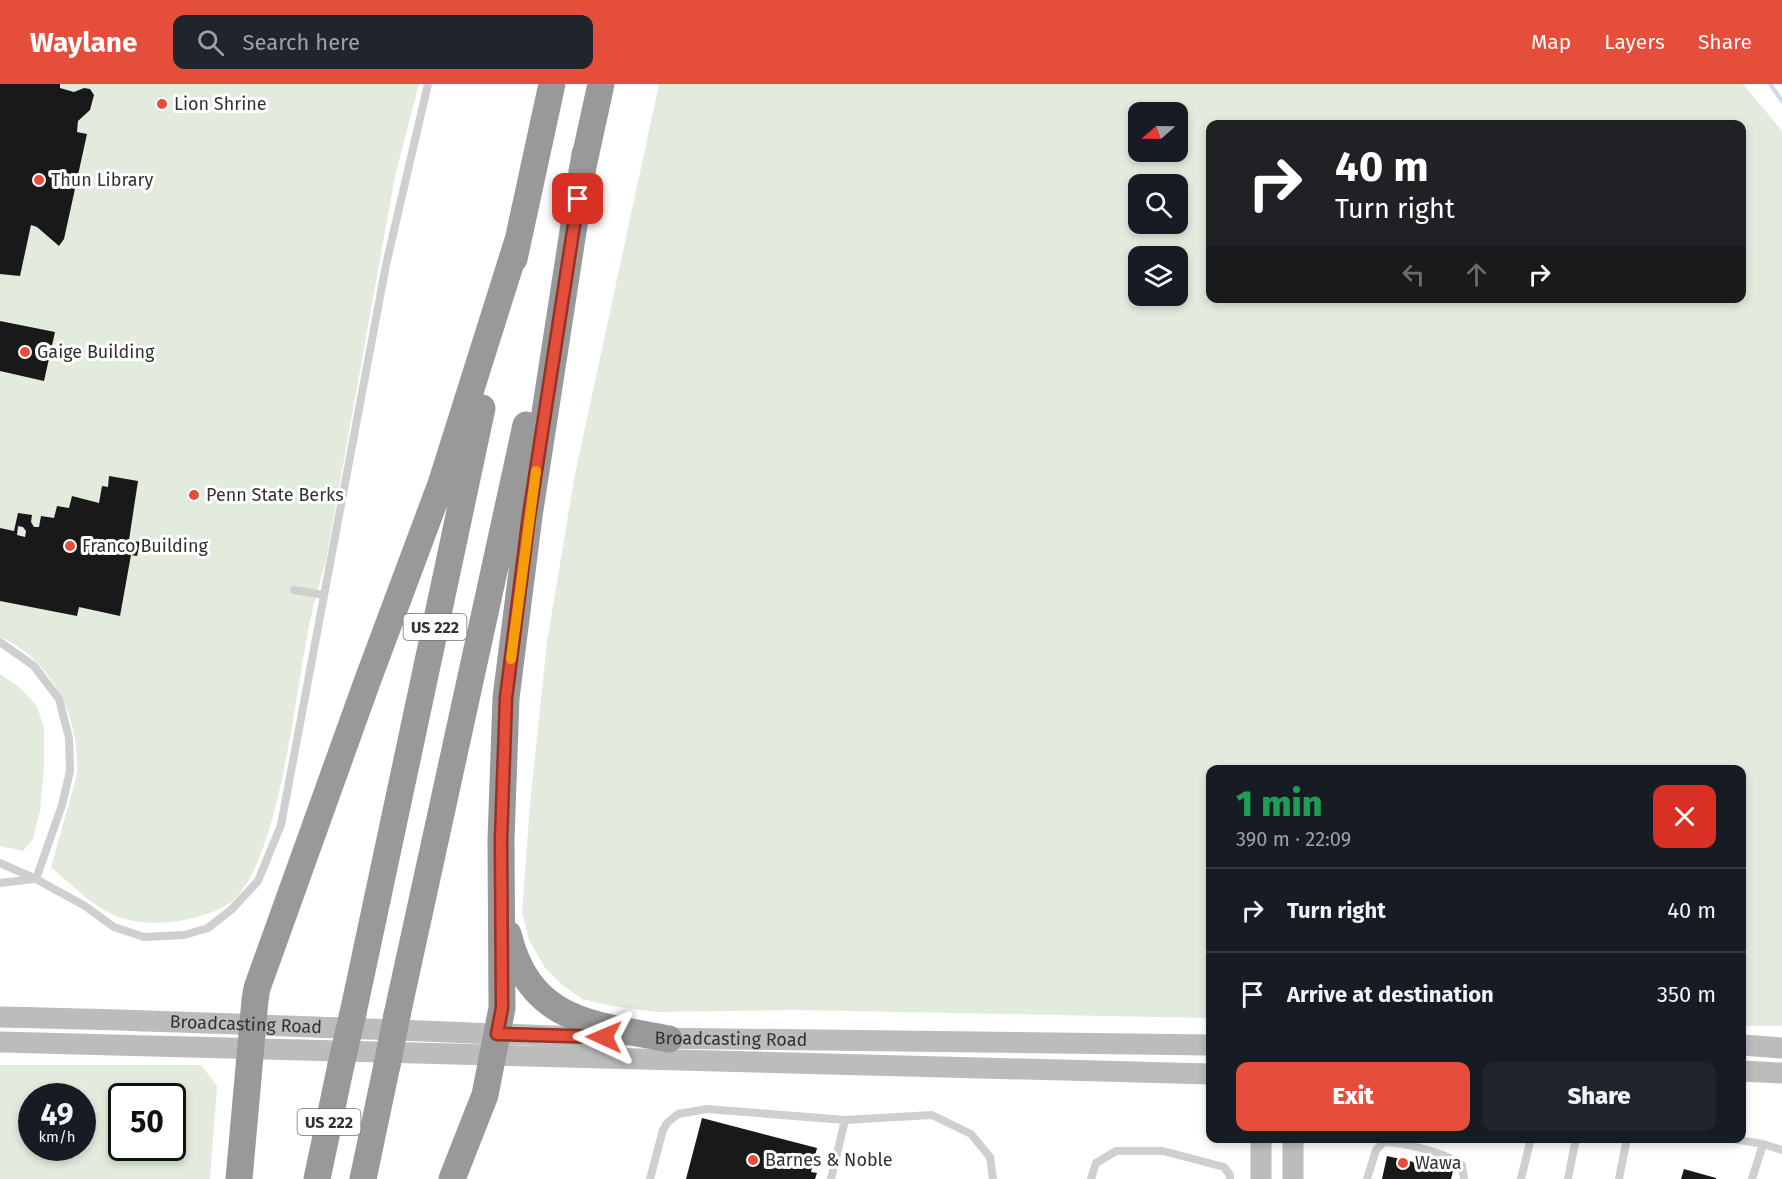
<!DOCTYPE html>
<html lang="en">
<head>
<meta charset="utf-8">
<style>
	:root { --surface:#171b24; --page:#20242c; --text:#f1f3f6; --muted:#9ea1a6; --line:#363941; --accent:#e44e3a }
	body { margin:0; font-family:"Fira Sans",sans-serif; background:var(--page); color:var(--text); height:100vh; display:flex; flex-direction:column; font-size:22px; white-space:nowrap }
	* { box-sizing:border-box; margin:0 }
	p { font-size:20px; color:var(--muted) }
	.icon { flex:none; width:33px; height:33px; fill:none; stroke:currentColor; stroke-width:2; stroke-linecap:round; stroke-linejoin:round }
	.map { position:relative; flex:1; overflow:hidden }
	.side { position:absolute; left:1206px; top:681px; width:540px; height:378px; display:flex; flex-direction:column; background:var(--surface); border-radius:12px; box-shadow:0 3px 9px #0003 }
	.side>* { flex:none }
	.top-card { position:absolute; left:1206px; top:36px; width:540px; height:183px; border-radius:12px; box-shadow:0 3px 9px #0003; background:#202124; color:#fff; overflow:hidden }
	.needle { width:39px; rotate:250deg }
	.fabs { position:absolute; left:1128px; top:18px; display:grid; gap:12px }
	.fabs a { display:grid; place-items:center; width:60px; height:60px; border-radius:12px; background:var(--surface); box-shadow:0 3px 9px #0003; font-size:30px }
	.speed { position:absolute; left:18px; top:999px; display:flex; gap:12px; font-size:30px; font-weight:700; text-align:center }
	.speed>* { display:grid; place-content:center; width:78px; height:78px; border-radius:50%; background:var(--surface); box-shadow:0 3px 9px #0003; line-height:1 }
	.speed small { font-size:15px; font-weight:400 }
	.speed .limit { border:3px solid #111; border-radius:9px; background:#fff; color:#111 }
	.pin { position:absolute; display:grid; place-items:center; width:51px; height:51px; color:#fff; margin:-26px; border-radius:12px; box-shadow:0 3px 9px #0006 }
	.me { position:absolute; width:66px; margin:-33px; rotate:271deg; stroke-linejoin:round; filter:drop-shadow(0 0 4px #0008) }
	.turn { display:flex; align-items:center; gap:21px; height:126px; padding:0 30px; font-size:27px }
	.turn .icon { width:78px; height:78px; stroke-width:2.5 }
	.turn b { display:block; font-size:42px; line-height:51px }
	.lanes { display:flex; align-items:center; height:57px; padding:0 30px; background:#0003; justify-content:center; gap:30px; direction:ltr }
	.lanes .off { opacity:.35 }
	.round { display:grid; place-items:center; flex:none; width:63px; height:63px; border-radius:12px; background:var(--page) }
	.overview { display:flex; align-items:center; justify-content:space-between; height:102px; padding:0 30px }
	h1 { font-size:36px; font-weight:800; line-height:45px; color:#1e9e55 }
	.action { display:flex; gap:12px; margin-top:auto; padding:12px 30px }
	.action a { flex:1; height:69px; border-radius:12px; background:var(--accent); color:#fff; font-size:24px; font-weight:800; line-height:69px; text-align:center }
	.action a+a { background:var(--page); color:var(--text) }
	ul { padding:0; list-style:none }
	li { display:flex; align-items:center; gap:18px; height:84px; padding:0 30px; border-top:2px solid var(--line) }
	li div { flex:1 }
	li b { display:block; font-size:22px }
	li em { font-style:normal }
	header { display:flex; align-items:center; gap:36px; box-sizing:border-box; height:84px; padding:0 30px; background:var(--accent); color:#fff }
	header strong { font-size:28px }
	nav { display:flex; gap:33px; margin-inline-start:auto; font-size:21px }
	.search { width:420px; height:54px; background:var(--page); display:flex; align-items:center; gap:15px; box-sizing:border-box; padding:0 21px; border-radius:12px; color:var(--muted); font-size:22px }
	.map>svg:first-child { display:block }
</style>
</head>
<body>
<header>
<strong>Waylane</strong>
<div class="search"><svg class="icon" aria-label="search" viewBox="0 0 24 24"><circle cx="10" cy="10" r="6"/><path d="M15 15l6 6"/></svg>Search here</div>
<nav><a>Map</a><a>Layers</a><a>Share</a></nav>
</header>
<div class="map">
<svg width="1782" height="1095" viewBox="0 0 1782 1095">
	<rect width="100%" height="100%" fill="#fff"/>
	<path fill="#e3ebde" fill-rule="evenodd" d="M0,0H419L395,92L326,476C321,495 315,514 311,533C296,598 281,779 230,819C218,828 193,835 178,837C116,846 95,822 51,783C57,760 64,738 70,716C72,707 76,698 77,689C80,634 52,575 0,553Z
		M659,0H1743L1782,47V942H1742V686H1210V934L794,926L657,928L612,922L582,915L561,900L545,884L529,856L522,828L530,720L547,558L574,395ZM1138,28H1178V68H1138ZM1210,40H1742V214H1210ZM1138,100H1178V140H1138ZM1138,172H1178V212H1138Z
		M0,590L19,603L36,621L44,642V684L40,727L33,755L23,767L0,762Z
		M0,981H201L217,1002L210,1095H0ZM82,1012V1064H32V1012ZM172,1012V1064H122V1012Z"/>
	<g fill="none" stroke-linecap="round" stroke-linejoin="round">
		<path stroke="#cfdbed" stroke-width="4.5" d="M1770,0L1782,17"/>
	</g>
	<path fill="#191919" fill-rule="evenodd" d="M0,0H60V4L74,8L84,4L90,5L94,11L90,26L78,37L77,48L87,50L64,155L59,162L37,143L31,141L20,192L0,190Z
		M0,237L55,248L44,297L0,287Z
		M109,392L138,397L129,456L140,458L137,472L131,471L120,532L79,523L77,532L0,517V444L14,447L18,429L32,431L31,438L34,443H39L41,432L54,434L57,422L69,424L72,412L99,419L102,402L108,403ZM18,442L23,443L26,447L25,453L17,451Z
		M702,1034L817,1064L811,1088L817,1089L815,1095H686Z
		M1387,1072L1453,1087L1451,1095H1382Z
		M1684,1085L1716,1094V1095H1681Z"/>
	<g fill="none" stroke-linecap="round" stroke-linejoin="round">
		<path stroke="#cfcfcf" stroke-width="8" d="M294,506L324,511
			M0,558L34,582L59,615L69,654L70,687L62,721L36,795
			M0,779L36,795L85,822L114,843L144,853L184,851L208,844L232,825L258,797L281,741L386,181L428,0
			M0,799L34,795
			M1727,1054L1763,1060L1782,1066
			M650,1095L663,1046L667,1039L678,1030L707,1025L845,1036L932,1031L971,1050L990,1073L993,1095
			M831,1095L845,1036
			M1091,1095L1096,1079L1116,1067H1163L1224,1083L1230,1091V1095
			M1367,1095L1376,1066L1384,1058C1406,1059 1444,1068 1462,1081L1464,1095
			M1521,1095L1531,1054
			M1568,1095L1576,1054
			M1619,1095L1627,1054
			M1752,1095L1763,1060"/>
		<g stroke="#bcbcbc" stroke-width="21">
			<path id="s1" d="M0,933C206,937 413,948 619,954"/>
			<path id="s2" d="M653,954L1210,961"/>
			<path d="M0,958L1210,990"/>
			<path d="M1742,961L1782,964"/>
			<path d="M1742,987L1782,989"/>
			<path d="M1261,1054V1095"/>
			<path d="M1293,1095V1054"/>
		</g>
		<path stroke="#999" stroke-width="27" d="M582,87L601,0
			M514,175L552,0
			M508,850C530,939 593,940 669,955
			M353,929L482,324
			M397,931L526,341
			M239,1095L255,916L257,904L367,598L441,400L518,156
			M317,1095L341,981
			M363,1095L387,981
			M452,1095L485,1011L502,924L501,755L506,614L529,432L585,70"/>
		<path stroke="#999" stroke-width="27" d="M341,981L353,929
			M387,981L397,931"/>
	</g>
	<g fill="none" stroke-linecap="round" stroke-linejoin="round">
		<defs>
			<path id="route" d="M578,115L529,432L506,614L501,755L502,924L497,950L604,953"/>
		</defs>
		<use href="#route" stroke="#943326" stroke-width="15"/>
		<use href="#route" stroke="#e44e3a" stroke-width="10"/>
		<path stroke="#f59e0b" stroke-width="10" d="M511,575L536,387"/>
	</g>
	<g fill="#e44e3a" stroke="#fff" stroke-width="2">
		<circle cx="162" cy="20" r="6"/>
		<circle cx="39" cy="96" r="6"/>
		<circle cx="25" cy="268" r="6"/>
		<circle cx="194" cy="411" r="6"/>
		<circle cx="70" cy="462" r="6"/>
		<circle cx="753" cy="1076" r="6"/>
		<circle cx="1403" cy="1079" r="6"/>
	</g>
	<g text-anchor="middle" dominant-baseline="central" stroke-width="6" stroke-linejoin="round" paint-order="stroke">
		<g fill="#fff" stroke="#707070" stroke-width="1.5">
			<rect x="403.5" y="530" width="63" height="26" rx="4.5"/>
			<rect x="297.5" y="1025" width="63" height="26" rx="4.5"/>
		</g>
		<g font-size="16" font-weight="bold" fill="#323232">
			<text x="435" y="543">US 222</text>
			<text x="329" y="1038">US 222</text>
		</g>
		<g font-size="18" fill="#323232" stroke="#fff" text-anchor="start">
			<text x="174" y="20">Lion Shrine</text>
			<text x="51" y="96">Thun Library</text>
			<text x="37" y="268">Gaige Building</text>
			<text x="206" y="411">Penn State Berks</text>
			<text x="82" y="462">Franco Building</text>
			<text x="765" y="1076">Barnes &amp; Noble</text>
			<text x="1415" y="1079">Wawa</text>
		</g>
		<g font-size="18" fill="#323232" stroke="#fff">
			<text stroke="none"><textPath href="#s1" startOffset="246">Broadcasting Road</textPath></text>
			<text stroke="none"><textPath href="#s2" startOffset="78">Broadcasting Road</textPath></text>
		</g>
	</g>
</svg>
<div class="fabs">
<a><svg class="needle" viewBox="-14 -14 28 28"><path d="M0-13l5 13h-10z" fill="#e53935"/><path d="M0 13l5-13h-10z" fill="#9ea1a6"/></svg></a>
<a><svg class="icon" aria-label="search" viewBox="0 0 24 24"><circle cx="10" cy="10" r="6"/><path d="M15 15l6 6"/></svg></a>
<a><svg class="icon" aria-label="layers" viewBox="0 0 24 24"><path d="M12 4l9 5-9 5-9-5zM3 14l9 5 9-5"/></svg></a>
</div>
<div class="speed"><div>49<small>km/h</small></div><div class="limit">50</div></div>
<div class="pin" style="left:578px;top:115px;background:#d93025"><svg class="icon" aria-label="arrive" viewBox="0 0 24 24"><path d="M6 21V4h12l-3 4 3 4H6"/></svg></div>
<svg class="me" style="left:604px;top:953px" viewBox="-20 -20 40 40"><path d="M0-17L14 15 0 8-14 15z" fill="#e44e3a" stroke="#fff" stroke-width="4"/></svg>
<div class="top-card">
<div class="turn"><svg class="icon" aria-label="right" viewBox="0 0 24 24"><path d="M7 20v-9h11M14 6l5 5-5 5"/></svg><div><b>40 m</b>Turn right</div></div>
<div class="lanes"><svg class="icon off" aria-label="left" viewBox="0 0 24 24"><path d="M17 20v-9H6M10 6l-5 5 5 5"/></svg><svg class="icon off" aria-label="ahead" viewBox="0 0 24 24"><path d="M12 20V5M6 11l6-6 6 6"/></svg><svg class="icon" aria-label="right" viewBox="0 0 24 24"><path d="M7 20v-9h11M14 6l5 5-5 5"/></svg></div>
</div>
<section class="side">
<div class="overview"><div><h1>1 min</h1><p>390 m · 22:09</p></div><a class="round" style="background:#d93025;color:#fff"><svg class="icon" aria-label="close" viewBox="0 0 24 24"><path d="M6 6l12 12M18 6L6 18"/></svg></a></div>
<ul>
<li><svg class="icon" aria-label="right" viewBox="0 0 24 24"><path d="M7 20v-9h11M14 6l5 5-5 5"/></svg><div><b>Turn right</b></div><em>40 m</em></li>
<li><svg class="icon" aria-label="arrive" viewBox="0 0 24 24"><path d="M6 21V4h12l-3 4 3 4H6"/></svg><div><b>Arrive at destination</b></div><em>350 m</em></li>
</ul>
<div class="action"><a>Exit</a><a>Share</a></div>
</section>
</div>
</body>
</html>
